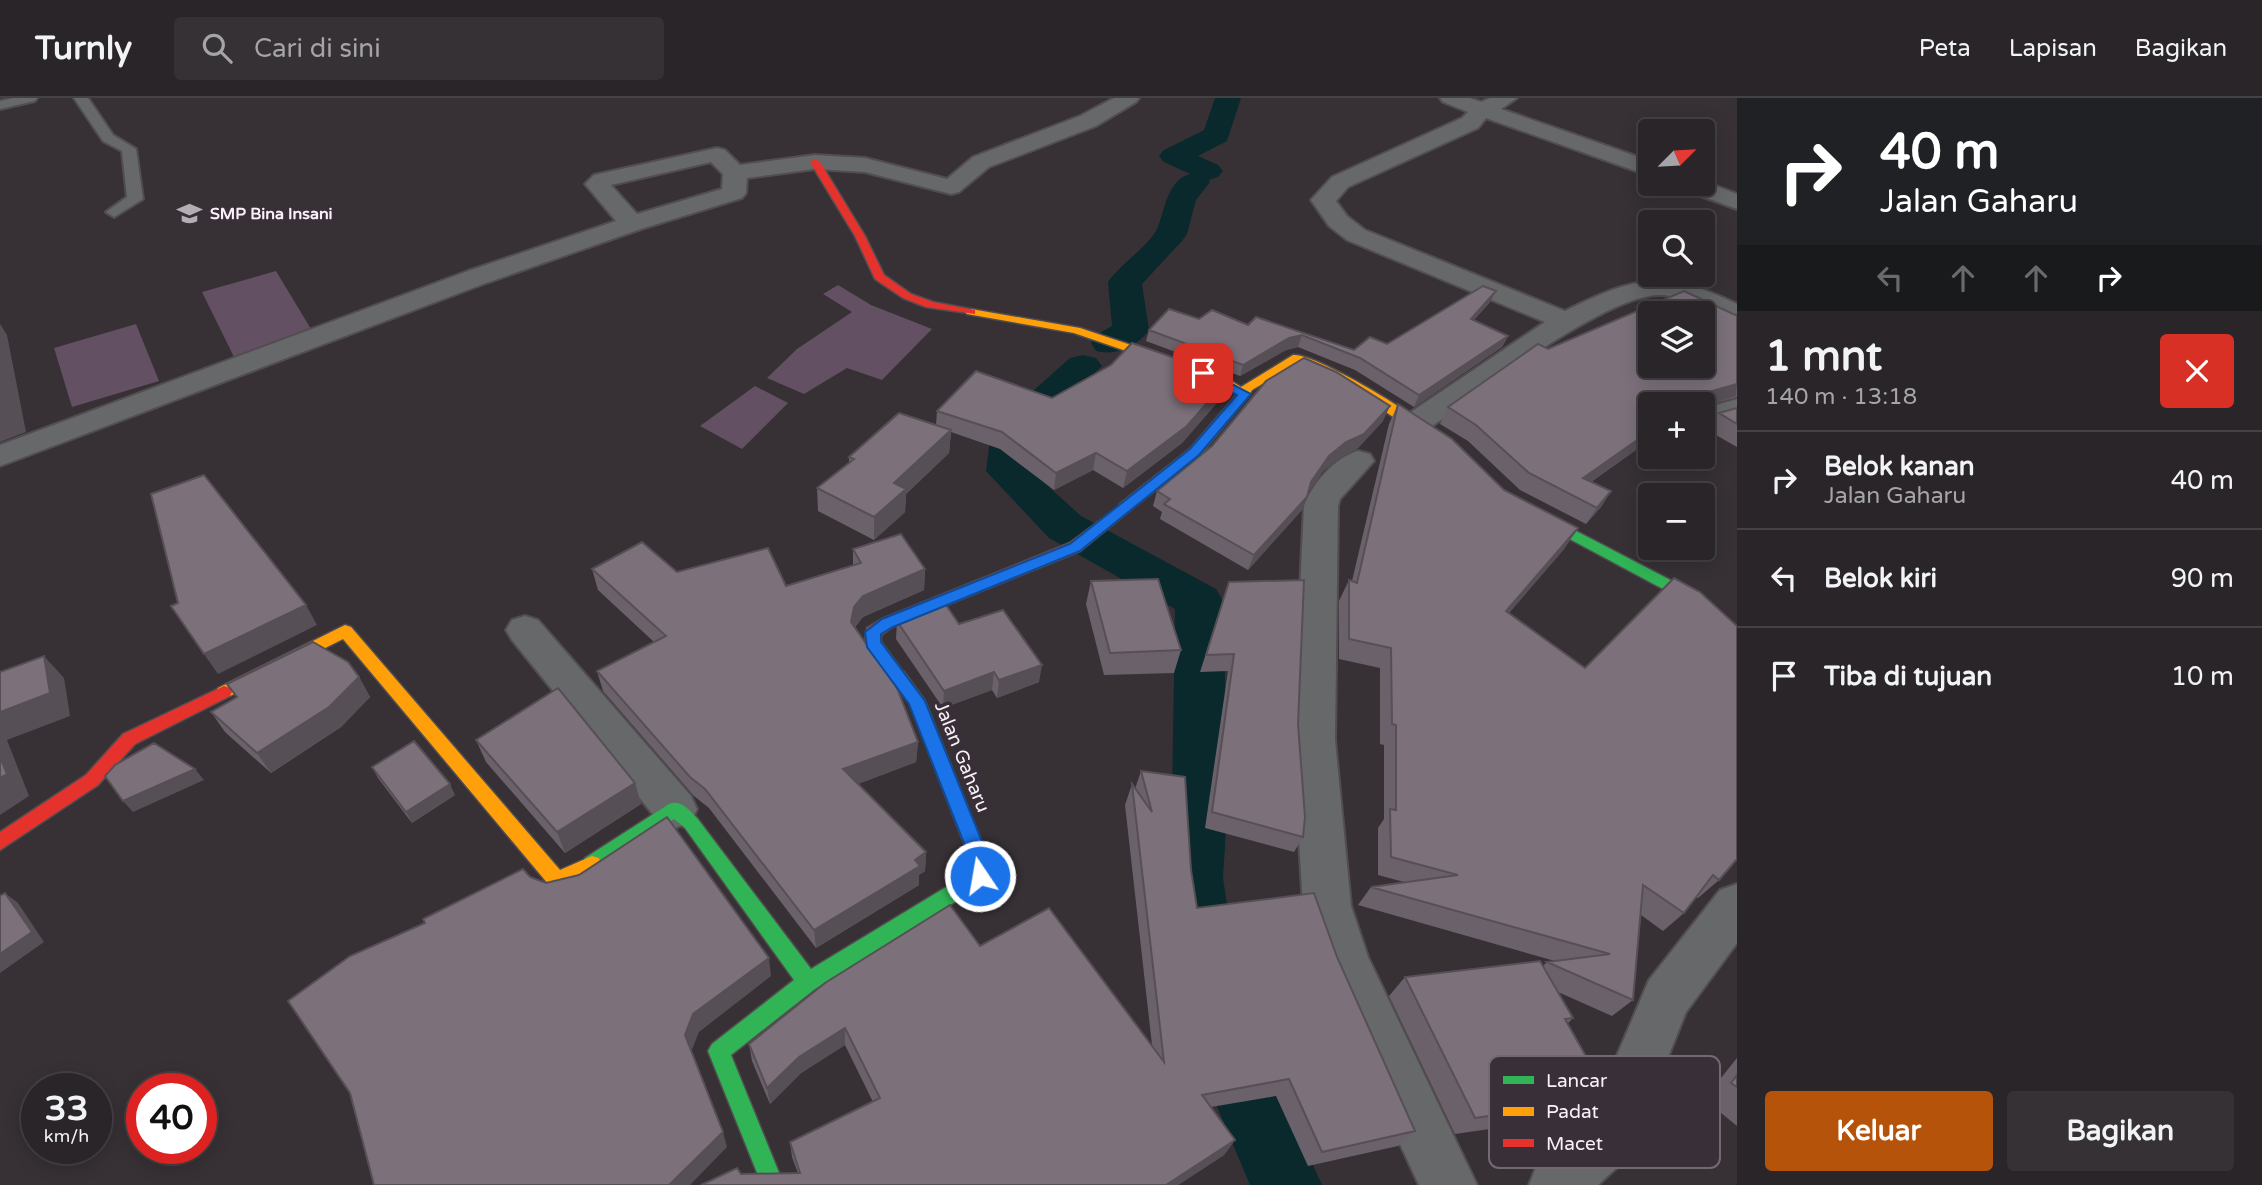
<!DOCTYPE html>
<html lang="id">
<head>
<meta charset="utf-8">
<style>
	:root { --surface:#292528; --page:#353134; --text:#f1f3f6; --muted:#a5a5a8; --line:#454245; --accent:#b45309 }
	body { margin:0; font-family:"Varela Round",sans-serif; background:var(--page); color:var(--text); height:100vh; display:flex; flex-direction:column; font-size:26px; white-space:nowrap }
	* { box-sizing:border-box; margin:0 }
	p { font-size:23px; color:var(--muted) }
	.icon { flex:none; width:38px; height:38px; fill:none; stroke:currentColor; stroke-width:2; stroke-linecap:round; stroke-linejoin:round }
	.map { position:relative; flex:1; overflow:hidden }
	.sheet { display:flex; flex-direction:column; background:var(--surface); width:525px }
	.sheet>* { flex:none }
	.banner { background:#202124; color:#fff; overflow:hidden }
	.needle { width:46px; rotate:66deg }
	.buttons { position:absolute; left:1638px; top:21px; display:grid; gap:14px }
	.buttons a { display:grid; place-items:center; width:77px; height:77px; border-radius:7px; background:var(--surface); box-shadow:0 4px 18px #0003,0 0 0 2px var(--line); font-size:35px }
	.speed { position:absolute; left:21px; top:975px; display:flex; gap:14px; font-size:35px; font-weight:700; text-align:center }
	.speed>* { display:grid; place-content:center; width:91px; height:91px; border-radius:50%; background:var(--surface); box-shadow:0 4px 18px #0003,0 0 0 2px var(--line); line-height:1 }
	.speed small { font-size:18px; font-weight:400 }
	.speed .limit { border:10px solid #d22; background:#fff; color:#111 }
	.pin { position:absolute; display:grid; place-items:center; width:60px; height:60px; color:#fff; margin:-30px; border-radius:14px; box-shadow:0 4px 10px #0006 }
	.me { position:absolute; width:77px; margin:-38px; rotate:348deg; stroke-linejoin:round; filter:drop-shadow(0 0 5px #0008) }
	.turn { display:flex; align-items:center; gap:24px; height:147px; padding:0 28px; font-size:32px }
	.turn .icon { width:91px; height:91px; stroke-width:2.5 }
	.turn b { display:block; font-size:49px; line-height:60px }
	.lanes { display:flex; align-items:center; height:66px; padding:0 28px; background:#0003; justify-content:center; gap:35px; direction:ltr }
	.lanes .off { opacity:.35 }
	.round { display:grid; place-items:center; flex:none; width:74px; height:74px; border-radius:7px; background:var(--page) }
	.headline { display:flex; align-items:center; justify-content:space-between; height:119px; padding:0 28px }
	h1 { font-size:42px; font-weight:700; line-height:52px }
	.primary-button { display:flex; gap:14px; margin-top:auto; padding:14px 28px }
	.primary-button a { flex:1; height:80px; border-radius:7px; background:var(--accent); color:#fff; font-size:28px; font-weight:700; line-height:80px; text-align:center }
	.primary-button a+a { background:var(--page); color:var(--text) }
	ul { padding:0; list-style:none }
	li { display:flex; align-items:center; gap:21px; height:98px; padding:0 28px; border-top:2px solid var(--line) }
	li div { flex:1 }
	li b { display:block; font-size:26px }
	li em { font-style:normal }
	header { display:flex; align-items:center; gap:42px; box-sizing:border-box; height:98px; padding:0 35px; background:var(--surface); border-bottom:2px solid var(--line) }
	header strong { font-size:33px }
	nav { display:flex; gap:38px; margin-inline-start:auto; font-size:24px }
	.search { width:490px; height:63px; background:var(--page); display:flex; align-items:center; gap:18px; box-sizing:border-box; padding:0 24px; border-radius:7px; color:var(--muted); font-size:26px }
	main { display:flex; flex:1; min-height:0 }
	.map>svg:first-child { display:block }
</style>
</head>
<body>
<header>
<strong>Turnly</strong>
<div class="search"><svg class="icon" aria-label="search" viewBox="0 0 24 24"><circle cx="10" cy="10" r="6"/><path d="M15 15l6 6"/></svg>Cari di sini</div>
<nav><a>Peta</a><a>Lapisan</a><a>Bagikan</a></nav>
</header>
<main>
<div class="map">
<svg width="1737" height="1087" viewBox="0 0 1737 1087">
	<rect width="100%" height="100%" fill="#373136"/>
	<path fill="#635062" d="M276,173L314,236L235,261L202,194Z
		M838,187L871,207L932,231L882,282L847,270L804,296L767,280L797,251L852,214L823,196Z
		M136,226L159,283L72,309L54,250Z
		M755,288L788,305L742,351L700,328Z"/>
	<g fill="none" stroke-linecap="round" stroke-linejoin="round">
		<path fill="#09292c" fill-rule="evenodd" d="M1215,0H1241L1227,43L1198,58L1218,67L1223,73L1218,79L1209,82L1210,84L1196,102L1187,136L1182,143L1142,186L1149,232C1137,249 1116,258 1096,253L1091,245L1096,237L1112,228L1108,184C1120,166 1148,149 1157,131C1165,113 1167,82 1190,76L1164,64L1159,58L1164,52L1204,32Z
			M1083,257L1096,260L1102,268L1031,337L1028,370L1081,418L1216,491L1223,503L1228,700L1223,780L1231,833L1262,955L1322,1087H1250L1197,961L1171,833L1165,780L1172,700L1175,511L1049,440L986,373L991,334L997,325L1070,260Z"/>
		<defs>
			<path id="lane" d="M13,0H37L35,3L0,11V3Z
				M74,0H88L113,37L136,51L143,101L114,119L106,114L127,99L122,53L103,43Z"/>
			<path id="street" d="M1114,0H1139L1136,4L1096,28L989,69L959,94L951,96L865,74L815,71L747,80L746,95L742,100L641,131L486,185L0,368V347L468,173L616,123L585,86L594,77L717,50L725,52L740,67L815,57L865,60L947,81L973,59L1080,18ZM711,64L723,76L722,91L637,116L611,87Z
				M1440,0H1470L1481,4L1490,0H1517L1501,11L1650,63V78L1486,20L1478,30L1348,89L1336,103L1347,118L1365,132L1565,213C1636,178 1664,171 1737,206V225C1711,219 1690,199 1662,197C1607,194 1473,300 1424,334L1413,337L1402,334L1397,327L1402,320L1545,224L1347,142L1329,128L1311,102L1332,79L1462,20L1468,14L1443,4Z
				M1703,83L1737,96V111L1681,91L1677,86H1703Z
				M1737,301V320L1708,329L1703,328V311Z
				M1358,353L1370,356L1374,363L1340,401L1338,408L1335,642L1351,808L1368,859L1477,1087H1419L1373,988L1326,876L1303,808L1293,642L1304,408C1312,386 1335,359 1358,353Z
				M525,518L538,522L691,698L697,711L691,724L675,730L659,724L512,542L506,532L512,522Z
				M1737,786V845L1686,914L1628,1059L1598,1087H1529L1537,1067L1590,1021L1649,882L1720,792Z"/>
			<path id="fast" d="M1244,292L1250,296L1200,357L1130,412H1120L1118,409L1120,406L1190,351L1240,293Z
				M1526,407L1703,499L1737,529V544L1731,542L1693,507L1521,415L1519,412Z
				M898,572L904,574L925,603L989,763V778L987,784L815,891L731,957L784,1087H762L708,953L712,946L794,882L685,730L674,721L599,772L592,774L585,772L583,766L585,760L669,706C681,701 689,712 697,720L811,871L971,774V763L910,606L890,578L892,574Z"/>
			<path id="slow" d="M971,211L1080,230L1224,278L1241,289L1293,257C1315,254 1429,324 1446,343L1444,346H1434L1339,283L1298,265L1252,292L1248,299L1244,300L1216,284L1074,235L967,216L965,214Z
				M345,527L351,529L560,772L592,758L599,760L601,766C594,781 565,793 549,787L343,541L230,598H218L216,594L218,590Z"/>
			<path id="jam" d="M815,61L820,64L865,138L884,177L911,196L933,204L975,212V216L926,209L903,200L875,181L855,138L810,64Z
				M1125,404L1130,406L1132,409L1130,412L1080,453L892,529L881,537V544L906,578L904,582H892L865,545L867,530L882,521L1070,445Z
				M224,588L230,590L232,594L230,598L135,646L98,687L0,752V734L86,677L123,636Z"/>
		</defs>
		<use href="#lane" stroke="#514d50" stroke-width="4"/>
		<use href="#street" stroke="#514d50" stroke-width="4"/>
		<use href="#fast" stroke="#514d50" stroke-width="3"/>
		<use href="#slow" stroke="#514d50" stroke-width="3"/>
		<use href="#jam" stroke="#514d50" stroke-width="3"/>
		<use href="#lane" fill="#676869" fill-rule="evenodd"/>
		<use href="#street" fill="#676869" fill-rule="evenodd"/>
		<use href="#fast" fill="#30b455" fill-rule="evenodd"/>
		<use href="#slow" fill="#ff9f0a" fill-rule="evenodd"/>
		<use href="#jam" fill="#e5322d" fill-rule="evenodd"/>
	</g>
	<path fill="#6b616a" d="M1490,204L1474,222L1508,238L1502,249L1414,309L1355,272L1298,249L1286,252L1240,278L1146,243L1149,232L1199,221L1248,227L1256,219L1354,252L1387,246Z
		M1737,216V299L1712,306V311L1703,324V306H1650V342L1591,384L1611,393L1601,409L1586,426L1520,392L1468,343L1440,326L1448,309L1548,251Z
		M1222,299L1182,345L1123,390L1093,372L1054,392L1000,351L951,334L949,355L906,396L905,414L874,442L818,413L817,390L849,365V359L936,327L937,313L1052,300Z
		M1398,306L1504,392L1578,430L1564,451L1509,515L1719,782L1698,800L1696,799L1684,815L1663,833L1641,817L1633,902L1612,918L1558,894L1573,920L1567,926L1610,1001L1586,1017L1455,1036L1389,898L1405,879L1543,868L1547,864L1555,863L1358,807L1371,789L1404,784L1378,777V730L1384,721V647L1380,646V570L1339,561V503L1349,482L1352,483L1389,326Z
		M1737,310V349L1707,332L1719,315Z
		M1383,323L1358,350L1340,359L1323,373L1308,394L1301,413L1248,472L1160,421L1162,414L1153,408L1157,393Z
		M853,451L925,471L924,492L863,519L855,529L918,644L916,664L858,686L926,754L925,773L919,777V787L816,850L709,710L694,698L603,593L597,573L654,544L598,492L592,471L677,474L786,488L853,468Z
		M1091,483L1181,552L1174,575L1104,577L1086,506Z
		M1229,484L1298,626L1303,739L1294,754L1205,730L1228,573L1200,574Z
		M897,523L959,526L1039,584L997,600L992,592L943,610L896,541Z
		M359,579L370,599L341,629L271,675L225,634L211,614L237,600L227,586Z
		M476,642L635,685L641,706L565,755L486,664Z
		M372,669L455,697L412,725L378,680Z
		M1141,673L1191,772L1197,810L1337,859L1415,1033L1398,1048L1308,1068L1276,998L1211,1009L1235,1042L1224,1057L1178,1087L741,1076L798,1075L792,1059L790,1044L873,1004L845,947L801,975L770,1006L752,963L749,946L980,848L1152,947L1125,707L1132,686L1135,691Z
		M1737,960V1028L1704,1001Z"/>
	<path fill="#574f56" d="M1496,193L1490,204L1465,232L1471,221Z
		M0,226L7,237L26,334L0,344Z
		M1302,237L1298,249L1286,252L1240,278L1243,267L1289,240Z
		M1508,238L1502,249L1414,309L1419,297Z
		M1227,282L1222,299L1182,345L1123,390L1127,373Z
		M1737,286L1736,298L1706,308L1712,293Z
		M1390,308L1383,323L1358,350L1340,359L1323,373L1305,398L1311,384L1329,358Z
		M951,332L949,355L906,396L905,414L874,442V419L894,385Z
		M1650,333V342L1573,396L1583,380Z
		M1096,355L1093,372L1054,392L1056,375Z
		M1611,393L1601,409L1586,426L1597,410Z
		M1307,399L1301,413L1248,472L1254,457Z
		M1578,430L1564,451L1493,533L1506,513Z
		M925,471L924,492L863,519L854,529L851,524L854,509L863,498Z
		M306,507L317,527L218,576L204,556Z
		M44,558L64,580L70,618L7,642L29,698L0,717V614Z
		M1042,567L1039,584L997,600L999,582Z
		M994,574L992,592L943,610L944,593Z
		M359,579L370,599L341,629L271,675L257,655Z
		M918,644L916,664L844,691L843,671Z
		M195,671L204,682L133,714L123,703Z
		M635,685L641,706L565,755L557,734Z
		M450,686L455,697L412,725L406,714Z
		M926,754L925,773L919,777V787L816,850L814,832Z
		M5,795L18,805L44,844L0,875V856Z
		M769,860L771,878L699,934L691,954L685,937L693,916Z
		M845,930V947L801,975L770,1006L767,990L799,959Z
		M723,1034L727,1049L690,1087H669Z
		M1235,1042L1224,1057L1178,1087H1166Z"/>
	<path fill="#7c717b" stroke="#574f56" stroke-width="2" fill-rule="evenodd" d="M1483,188L1496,193L1471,221L1508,238L1419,297L1360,260L1302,237L1289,240L1243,267L1149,232L1169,211L1199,221L1212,212L1248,227L1256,219L1354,252L1370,239L1387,246Z
		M1684,193L1735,217L1737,216V286L1712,293V311L1696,302L1689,306H1650V333L1583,380L1611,393L1597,410L1529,375L1476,327L1448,309L1538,246L1548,251ZM1650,215H1703V268H1650Z
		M1132,245L1212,273L1227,282L1187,328L1127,373L1096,355L1056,375L1002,334L937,313L976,273L1052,300L1111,267Z
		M1304,260L1336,274L1390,308L1364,336L1346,344L1329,358L1311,384L1307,399L1254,457L1164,406L1170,401L1157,393L1212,348L1266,283Z
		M1398,306L1452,341L1504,392L1578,430L1506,513L1585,570L1674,480L1700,494L1737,528V761L1719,782L1713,777L1684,815L1643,787L1633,902L1547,864L1610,856L1371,789L1458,777L1391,759L1390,711L1396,712V627L1392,626L1391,550L1349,541V482L1357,485Z
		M1737,310V326L1719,315Z
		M899,315L951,332L894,385L906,391L874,419L817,390L854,361L849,359Z
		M204,377L306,507L204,556L171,508L178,505L151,396Z
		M901,436L925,471L863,498L854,509L851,524L897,590L918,644L843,671L926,754L915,762L920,768L814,832L705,691L690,679L597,573L666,538L592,471L642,444L677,474L768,450L786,488L861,465L853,451Z
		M1158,481L1181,552L1110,555L1091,483Z
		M1304,482L1298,626L1305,719L1303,739L1212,714L1234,556L1206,557L1229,484Z
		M944,504L959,526L1003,512L1042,567L999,582L994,574L944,593L897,523Z
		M313,544L348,564L359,579L329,609L257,655L211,614L237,599L227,586Z
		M44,558L50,595L0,614V574Z
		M558,590L635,685L557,734L476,642Z
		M414,643L450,686L406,714L372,669Z
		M154,645L195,671L123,703L105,678L115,667Z
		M0,659L7,676L0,680Z
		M1141,673L1185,679L1191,772L1197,810L1314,795L1337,859L1415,1033L1322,1054L1289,981L1202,997L1235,1042L1166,1087H701L737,1070L741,1076L800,1075L790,1044L880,1000L845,930L799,959L767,990L749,946L825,885L950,807L980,848L1049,810L1164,964L1132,686L1152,714Z
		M667,719L769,860L693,916L685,937L723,1034L669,1087H374L350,995L288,903L350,858L425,825L423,821L523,771L530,779L546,785L579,777Z
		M5,795L32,834L0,856V798Z
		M1540,863L1573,920L1565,921L1610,1001L1475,1020L1405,879Z
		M1737,977V989L1731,985Z"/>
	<path fill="#1a73e8" stroke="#114b97" stroke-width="2" d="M1203,271L1251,296L1199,357L1080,453L893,529L881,536V544L925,603L990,763L987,784L980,786L973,784L970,778L971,763L909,606L867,549L865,534L882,521L1070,446L1190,351L1237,297L1198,277L1196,275Z"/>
	<defs>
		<symbol id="school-bare" viewBox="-9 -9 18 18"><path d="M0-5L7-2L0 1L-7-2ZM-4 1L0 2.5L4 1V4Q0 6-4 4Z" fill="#b4aeb3" stroke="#392f38" stroke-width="2.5" paint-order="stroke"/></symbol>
	</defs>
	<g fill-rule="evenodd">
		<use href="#school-bare" x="172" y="98" width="35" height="35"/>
	</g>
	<g text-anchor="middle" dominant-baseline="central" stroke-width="7" stroke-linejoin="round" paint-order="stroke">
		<g font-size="16" font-weight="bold" fill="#f8f1f7" stroke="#392f38" text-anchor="start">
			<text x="210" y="116">SMP Bina Insani</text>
		</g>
		<g font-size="19" fill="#f8f1f7" stroke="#392f38">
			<text transform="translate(962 659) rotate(68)">Jalan Gaharu</text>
		</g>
	</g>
	<rect x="1489" y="958" width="231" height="112" rx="10" fill="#392f38" stroke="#726971" stroke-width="2"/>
	<rect x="1503" y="978" width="31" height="8" fill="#30b455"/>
	<rect x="1503" y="1009" width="31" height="9" fill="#ff9f0a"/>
	<rect x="1503" y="1041" width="31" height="8" fill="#e5322d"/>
	<g font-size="19" fill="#f8f1f7">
		<text x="1546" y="989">Lancar</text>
		<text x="1546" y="1020">Padat</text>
		<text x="1546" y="1052">Macet</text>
	</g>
</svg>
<div class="buttons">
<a><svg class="needle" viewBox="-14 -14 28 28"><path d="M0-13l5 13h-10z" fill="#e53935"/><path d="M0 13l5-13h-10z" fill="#a5a5a8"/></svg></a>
<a><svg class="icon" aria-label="search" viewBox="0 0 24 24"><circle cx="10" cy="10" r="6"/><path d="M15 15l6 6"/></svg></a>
<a><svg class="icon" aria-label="layers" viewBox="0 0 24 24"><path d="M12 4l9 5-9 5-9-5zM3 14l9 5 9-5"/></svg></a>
<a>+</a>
<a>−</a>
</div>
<div class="speed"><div>33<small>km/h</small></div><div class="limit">40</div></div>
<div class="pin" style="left:1203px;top:275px;background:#d93025"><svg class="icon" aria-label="arrive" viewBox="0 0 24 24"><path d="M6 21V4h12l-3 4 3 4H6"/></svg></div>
<svg class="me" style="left:980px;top:778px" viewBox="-20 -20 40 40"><circle r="17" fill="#1a73e8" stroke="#fff" stroke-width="3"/><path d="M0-11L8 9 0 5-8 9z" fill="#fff"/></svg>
</div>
<section class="sheet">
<div class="banner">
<div class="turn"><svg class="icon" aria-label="right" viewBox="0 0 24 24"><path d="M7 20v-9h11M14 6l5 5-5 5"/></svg><div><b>40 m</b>Jalan Gaharu</div></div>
<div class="lanes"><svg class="icon off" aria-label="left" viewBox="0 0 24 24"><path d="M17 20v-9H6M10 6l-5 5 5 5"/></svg><svg class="icon off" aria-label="ahead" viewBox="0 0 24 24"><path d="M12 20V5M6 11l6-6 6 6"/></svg><svg class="icon off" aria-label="ahead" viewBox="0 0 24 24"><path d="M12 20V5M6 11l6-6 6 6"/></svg><svg class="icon" aria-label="right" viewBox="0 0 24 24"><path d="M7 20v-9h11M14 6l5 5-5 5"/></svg></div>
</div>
<div class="headline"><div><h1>1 mnt</h1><p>140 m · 13:18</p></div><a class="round" style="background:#d93025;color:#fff"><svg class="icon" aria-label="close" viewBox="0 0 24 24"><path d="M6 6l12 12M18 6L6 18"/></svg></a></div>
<ul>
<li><svg class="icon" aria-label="right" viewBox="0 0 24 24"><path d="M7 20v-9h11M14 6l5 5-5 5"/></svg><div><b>Belok kanan</b><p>Jalan Gaharu</p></div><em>40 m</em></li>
<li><svg class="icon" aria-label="left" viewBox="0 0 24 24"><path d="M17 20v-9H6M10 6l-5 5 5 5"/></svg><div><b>Belok kiri</b></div><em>90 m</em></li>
<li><svg class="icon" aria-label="arrive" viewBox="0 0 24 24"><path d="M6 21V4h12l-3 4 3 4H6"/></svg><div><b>Tiba di tujuan</b></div><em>10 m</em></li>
</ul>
<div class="primary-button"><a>Keluar</a><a>Bagikan</a></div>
</section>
</main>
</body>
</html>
